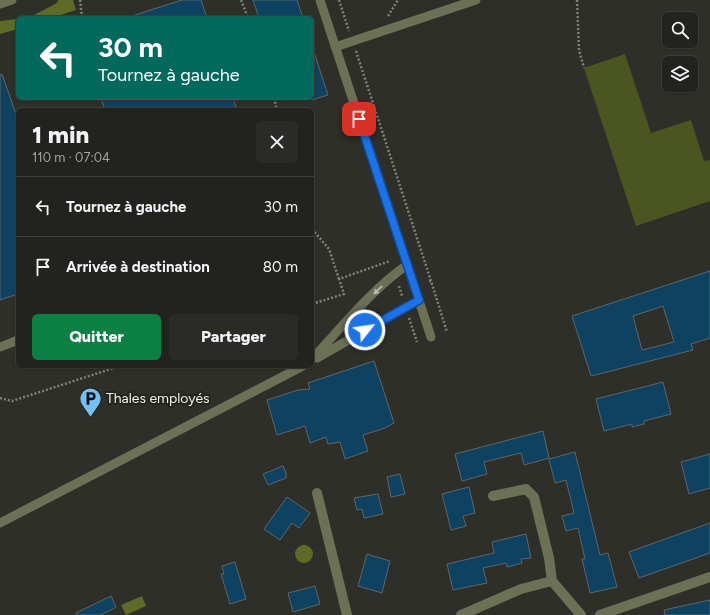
<!DOCTYPE html>
<html lang="fr">
<head>
<meta charset="utf-8">
<style>
	:root { --surface:#22231e; --page:#2a2b27; --text:#f1f3f6; --muted:#a2a4a4; --line:#3f403c; --accent:#0b8043 }
	body { margin:0; font-family:Figtree,sans-serif; background:var(--page); color:var(--text); height:100vh; display:flex; flex-direction:column; font-size:15px; white-space:nowrap }
	* { box-sizing:border-box; margin:0 }
	p { font-size:13px; color:var(--muted) }
	.icon { flex:none; width:22px; height:22px; fill:none; stroke:currentColor; stroke-width:2; stroke-linecap:round; stroke-linejoin:round }
	.map { position:relative; flex:1; overflow:hidden }
	.details { position:absolute; left:16px; top:108px; width:298px; height:260px; display:flex; flex-direction:column; background:var(--surface); border-radius:6px; box-shadow:0 1px 3px #0004,0 0 0 1px var(--line) }
	.details>* { flex:none }
	.banner { position:absolute; left:16px; top:16px; width:298px; height:84px; border-radius:6px; box-shadow:0 1px 3px #0004,0 0 0 1px var(--line); background:#00695c; color:#fff; overflow:hidden }
	.tools { position:absolute; left:662px; top:12px; display:grid; gap:8px }
	.tools a { display:grid; place-items:center; width:36px; height:36px; border-radius:6px; background:var(--surface); box-shadow:0 1px 3px #0004,0 0 0 1px var(--line); font-size:20px }
	.pin { position:absolute; display:grid; place-items:center; width:34px; height:34px; color:#fff; margin:-17px; border-radius:8px; box-shadow:0 2px 6px #0006 }
	.me { position:absolute; width:44px; margin:-22px; rotate:60deg; stroke-linejoin:round; filter:drop-shadow(0 0 3px #0008) }
	.turn { display:flex; align-items:center; gap:14px; height:84px; padding:0 16px; font-size:18px }
	.turn .icon { width:52px; height:52px; stroke-width:2.5 }
	.turn b { display:block; font-size:28px; line-height:34px }
	.round { display:grid; place-items:center; flex:none; width:42px; height:42px; border-radius:6px; background:var(--page) }
	.overview { display:flex; align-items:center; justify-content:space-between; height:68px; padding:0 16px }
	h1 { font-size:24px; font-weight:800; line-height:30px }
	.button { display:flex; gap:8px; margin-top:auto; padding:8px 16px }
	.button a { flex:1; height:46px; border-radius:6px; background:var(--accent); color:#fff; font-size:16px; font-weight:800; line-height:46px; text-align:center }
	.button a+a { background:var(--page); color:var(--text) }
	ul { padding:0; list-style:none }
	li { display:flex; align-items:center; gap:12px; height:60px; padding:0 16px; border-top:1px solid var(--line) }
	li div { flex:1 }
	li b { display:block; font-size:15px }
	li em { font-style:normal }
	.map>svg:first-child { display:block }
</style>
</head>
<body>
<div class="map">
<svg width="710" height="615" viewBox="0 0 710 615">
	<rect width="100%" height="100%" fill="#2d2f28"/>
	<path fill="#4a5520" d="M625,54L651,133L691,120L704,161L710,160V201L636,226L584,68Z"/>
	<path fill="#5d6b27" d="M58,0H73L76,10L52,18H23L30,17L57,3Z
		M18,19V29L0,34V21Z
		M295 554a9 9 0 1 1 18 0a9 9 0 1 1-18 0Z
		M142,596L146,606L126,615L121,605Z"/>
	<path fill="#0e4261" stroke="#5e656a" fill-rule="evenodd" d="M182,0H201L207,18H135V15Z
		M253,0H297L303,18H259Z
		M314,52L328,95L312,100V53Z
		M2,74L18,120V294L0,300V75Z
		M101,98H233L237,110H105Z
		M710,271V338L691,344L693,350L591,376L572,316ZM663,306L674,342L642,350L633,316Z
		M374,361L394,423L385,428L363,435L368,451L345,459L340,442L328,444L326,437L310,443L305,426L277,435L267,400L298,390L310,389L308,383Z
		M663,382L671,414L644,421V424L632,427V424L604,431L596,399Z
		M543,431L549,458L524,465L521,453L484,462L487,474L462,481L455,454Z
		M575,452L600,555L608,553L617,587L590,593L582,559H585L578,528L566,531L562,516L574,513L566,480L555,483L549,459Z
		M710,454V488L689,494L681,462Z
		M283,466L286,473V478L268,485L263,474Z
		M400,474L405,494L391,497L387,477Z
		M469,487L475,513L463,516L466,526L451,530L442,494Z
		M378,494L383,514L364,518L362,509L357,510L354,498Z
		M287,497L310,513L299,528L292,523L280,540L264,529Z
		M710,523V553L639,578L629,552Z
		M526,534L531,558L521,559L522,563L515,565L507,567L506,563L483,568L487,583L453,590L447,564L494,553L492,542Z
		M367,554L390,561L382,593L358,586Z
		M235,562L246,599L230,604L221,574H224L222,566Z
		M315,586L320,604L293,612L288,593Z
		M111,596L116,607L111,610L100,615H77L76,613Z
		M710,600V615H665L664,610Z"/>
	<g fill="none" stroke-linecap="round" stroke-linejoin="round">
		<path stroke="#7e807a" stroke-width="2.5" stroke-dasharray="2 2" stroke-linecap="butt" d="M80,0L82,18
			M241,0L248,18
			M339,0L349,31
			M577,0L579,50L584,68
			M388,16L398,0
			M356,51L431,281
			M274,98L277,110
			M312,229L329,249L339,279
			M429,281H431L447,332
			M399,286L402,296
			M312,304L344,294L339,279L390,261
			M409,318L417,342
			M0,398L12,401L120,366"/>
		<path stroke="#6a7155" stroke-width="9" d="M320,0L431,337
			M0,4L12,0
			M335,47L476,0
			M0,347L18,340
			M317,358L419,300
			M312,359C342,327 371,290 407,265
			M0,523L303,366"/>
		<path stroke="#6a7155" stroke-width="10" d="M317,493L347,615
			M493,496L526,489L534,497L549,558L552,581
			M461,615L521,589L552,581L581,615
			M600,615L710,577"/>
	</g>
	<defs><path id="oneway-solid" d="M-6-.8H1V-3.2L6.5 0L1 3.2V.8H-6Z"/></defs>
	<use fill="#babeb0" href="#oneway-solid" transform="translate(378 290) rotate(136)"/>
	<g fill="none" stroke-linecap="round" stroke-linejoin="round">
		<defs>
			<path id="route" d="M359,119L419,300L365,330"/>
		</defs>
		<use href="#route" stroke="#114b97" stroke-width="10"/>
		<use href="#route" stroke="#1a73e8" stroke-width="7"/>
	</g>
	<defs>
		<symbol id="parking-pin" viewBox="-11 -11 22 30"><path d="M0 17L-7.5 6A9.5 9.5 0 1 1 7.5 6Z" fill="#74c0f6" stroke="#23251e"/><path d="M-3.5-5.5H1a3.5 3.5 0 0 1 0 7H-1V5.5H-3.5ZM-1-3.4V-.6H.8a1.4 1.4 0 0 0 0-2.8Z" fill="#111"/></symbol>
	</defs>
	<g fill-rule="evenodd">
		<use href="#parking-pin" x="78" y="386" width="25" height="34"/>
	</g>
	<g text-anchor="middle" dominant-baseline="central" stroke-width="4" stroke-linejoin="round" paint-order="stroke">
		<g font-size="14" fill="#eff1ec" stroke="#23251e" text-anchor="start">
			<text x="106" y="398">Thales employés</text>
		</g>
	</g>
</svg>
<div class="tools">
<a><svg class="icon" aria-label="search" viewBox="0 0 24 24"><circle cx="10" cy="10" r="6"/><path d="M15 15l6 6"/></svg></a>
<a><svg class="icon" aria-label="layers" viewBox="0 0 24 24"><path d="M12 4l9 5-9 5-9-5zM3 14l9 5 9-5"/></svg></a>
</div>
<div class="pin" style="left:359px;top:119px;background:#d93025"><svg class="icon" aria-label="arrive" viewBox="0 0 24 24"><path d="M6 21V4h12l-3 4 3 4H6"/></svg></div>
<svg class="me" style="left:365px;top:330px" viewBox="-20 -20 40 40"><circle r="17" fill="#1a73e8" stroke="#fff" stroke-width="3"/><path d="M0-11L8 9 0 5-8 9z" fill="#fff"/></svg>
<div class="banner">
<div class="turn"><svg class="icon" aria-label="left" viewBox="0 0 24 24"><path d="M17 20v-9H6M10 6l-5 5 5 5"/></svg><div><b>30 m</b>Tournez à gauche</div></div>
</div>
<section class="details">
<div class="overview"><div><h1>1 min</h1><p>110 m · 07:04</p></div><a class="round"><svg class="icon" aria-label="close" viewBox="0 0 24 24"><path d="M6 6l12 12M18 6L6 18"/></svg></a></div>
<ul>
<li><svg class="icon" aria-label="left" viewBox="0 0 24 24"><path d="M17 20v-9H6M10 6l-5 5 5 5"/></svg><div><b>Tournez à gauche</b></div><em>30 m</em></li>
<li><svg class="icon" aria-label="arrive" viewBox="0 0 24 24"><path d="M6 21V4h12l-3 4 3 4H6"/></svg><div><b>Arrivée à destination</b></div><em>80 m</em></li>
</ul>
<div class="button"><a>Quitter</a><a>Partager</a></div>
</section>
</div>
</body>
</html>
